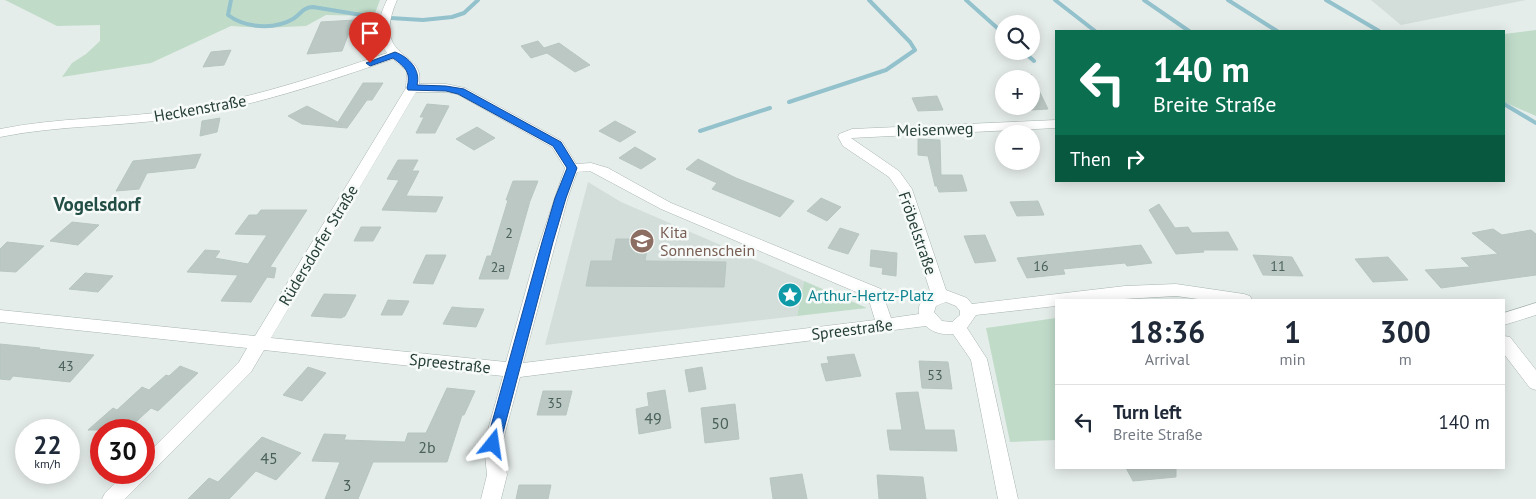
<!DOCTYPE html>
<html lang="en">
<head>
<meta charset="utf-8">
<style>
	:root { --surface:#fff; --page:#f2f2f3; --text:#1f2937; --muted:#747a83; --line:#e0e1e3 }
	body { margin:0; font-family:"PT Sans",sans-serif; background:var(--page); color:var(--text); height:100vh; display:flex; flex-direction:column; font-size:19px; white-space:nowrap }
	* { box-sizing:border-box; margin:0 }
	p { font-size:16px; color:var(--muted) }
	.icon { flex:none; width:28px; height:28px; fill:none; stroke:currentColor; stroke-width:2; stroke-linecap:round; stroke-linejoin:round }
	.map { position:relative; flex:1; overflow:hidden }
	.drawer { position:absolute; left:1055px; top:299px; width:450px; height:170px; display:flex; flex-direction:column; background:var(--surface); border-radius:0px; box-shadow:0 2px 12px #0003 }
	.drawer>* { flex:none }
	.banner { position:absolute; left:1055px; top:30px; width:450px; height:152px; border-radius:0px; box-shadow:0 2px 12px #0003; background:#0b6e4f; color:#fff; overflow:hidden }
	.fabs { position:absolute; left:995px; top:15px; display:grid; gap:10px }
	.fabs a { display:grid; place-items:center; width:45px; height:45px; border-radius:50%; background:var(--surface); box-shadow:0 2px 12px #0003; font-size:25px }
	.speed { position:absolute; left:15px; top:419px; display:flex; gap:10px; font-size:25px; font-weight:700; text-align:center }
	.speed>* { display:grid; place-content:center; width:65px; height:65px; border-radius:50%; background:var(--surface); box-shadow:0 2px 12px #0003; line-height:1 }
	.speed small { font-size:12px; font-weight:400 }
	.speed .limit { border:8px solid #d22; background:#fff; color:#111 }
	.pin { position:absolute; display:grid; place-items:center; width:42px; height:42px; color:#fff; margin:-51px -21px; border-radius:50% 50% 50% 0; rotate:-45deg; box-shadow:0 0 5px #0007 }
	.pin .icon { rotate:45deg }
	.me { position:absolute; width:55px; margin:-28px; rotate:15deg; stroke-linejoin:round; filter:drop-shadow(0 0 4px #0008) }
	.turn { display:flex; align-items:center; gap:18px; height:105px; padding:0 15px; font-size:22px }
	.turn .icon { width:65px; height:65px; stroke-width:2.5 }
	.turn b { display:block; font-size:35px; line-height:42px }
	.then { display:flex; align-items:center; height:48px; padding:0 15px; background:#0003; gap:10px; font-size:19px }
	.eta { display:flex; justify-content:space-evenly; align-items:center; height:85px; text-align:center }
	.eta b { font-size:30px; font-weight:600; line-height:35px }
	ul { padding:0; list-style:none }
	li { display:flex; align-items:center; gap:15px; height:75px; padding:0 15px; border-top:1px solid var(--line) }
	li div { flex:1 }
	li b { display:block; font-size:19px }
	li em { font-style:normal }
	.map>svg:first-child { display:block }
</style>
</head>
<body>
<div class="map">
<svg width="1536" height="499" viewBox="0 0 1536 499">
	<rect width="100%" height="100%" fill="#e5edea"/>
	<path fill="#d3ddd9" d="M1371,0H1526L1401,25Z
		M588,182L621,202L804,281L797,316L545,345Z"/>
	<path fill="#c0dcc9" d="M5,0H380L374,16L326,15L306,26L262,28L231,26L151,63L62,77L72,63L86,54L100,41V25L57,26Z
		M1536,30V116L1504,102V34Z
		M804,281L867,308L797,316Z
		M1056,318V440L1010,442L986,328Z"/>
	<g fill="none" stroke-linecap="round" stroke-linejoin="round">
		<path stroke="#93c2cd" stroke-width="4" d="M231,0L228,15C245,28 274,30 293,19C301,14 303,7 313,7L374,17L423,20L452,17L464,13L478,0
			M966,0L1004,34
			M1055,0L1095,31
			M1144,0L1189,31
			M1228,0L1277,31
			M1326,0L1379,31
			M1023,51L1034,61
			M789,102L886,70L915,50L910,42L869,0
			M1504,104L1536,123
			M700,131L770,108"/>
	</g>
	<path fill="#bbc8c3" stroke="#b8c6c1" d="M354,20L342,51L307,54L321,22Z
		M538,41L544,48L559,43L590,65L575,72L547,53L531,58L521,46Z
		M231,50L224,65L203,67L211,52Z
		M1031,74L1048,109L1031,110Z
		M363,83H383L372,100H367L347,128L302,124L288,116L307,106L343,125L338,122Z
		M937,96L943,110L918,111L912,98Z
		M427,104L449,106L435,133H416L424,117H420Z
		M220,118L217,132L200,136L202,121Z
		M615,121L636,132L620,142L599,131Z
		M477,127L495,138L474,150L456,139Z
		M918,139L940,140L941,175H962L967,191L939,192L937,186H935L928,156L918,155Z
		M635,147L656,159L641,169L619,158Z
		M201,154L195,168L147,173L139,189L116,191L133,161Z
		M698,159L736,178L794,201L780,217L712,189L717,183L686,169Z
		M398,160H418L412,171H419L406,196L443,197L436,212L382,210L399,180L387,179Z
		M513,181H538L530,201L508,279H479L487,256H491L508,200H506Z
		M821,198L841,207L827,221L807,211Z
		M1038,201L1044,215L1017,216L1010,202Z
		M1159,204L1175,228L1188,227L1192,233L1228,232L1238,250H1203L1204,252L1176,254L1149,210Z
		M261,210H307L270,267L276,268L274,278L267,277L251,302L221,301L238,275L187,272L205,250L220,251L215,258L248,264L267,235L235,234L249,215H257Z
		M72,222L99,225L78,245L50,241Z
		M361,227H381L373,241H354Z
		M840,228L859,234L848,254L828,248Z
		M1493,229L1502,235L1531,230L1536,234V275L1441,288L1425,270L1470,267L1461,258L1498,254L1472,233Z
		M985,235L996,261L975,263L964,236Z
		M616,239H649L645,261L726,262L724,287L586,286L591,261H612Z
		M7,242L44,246L16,272L0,271V249Z
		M1141,245L1152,263L1127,266L1125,263L1063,269L1065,274L1027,278L1017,258Z
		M871,250L897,253L896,276L882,274L883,268L870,266Z
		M426,255H446L433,284L413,283Z
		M1253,255L1292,257L1303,276L1263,275Z
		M1388,257L1408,280L1373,282L1355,259Z
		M85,273L113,276L98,292L69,289Z
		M324,294L356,295L345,316L341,318L311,316Z
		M388,300L409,301L402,315H381Z
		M452,307L462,308L484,309L476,327L443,324Z
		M0,344L40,348L39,349L94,355L70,382L13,376L10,380L0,379Z
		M854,354L861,376L826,381L821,364L829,363L827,357Z
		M919,361L948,362L952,389L922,388Z
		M180,366L198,373L158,411L151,408L127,430H88L113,408L117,410L142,387L149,390L166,375L169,376Z
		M308,367L326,373L302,401L283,395Z
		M702,367L706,389L689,392L685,370Z
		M447,388L475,391L464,415H462L447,462H373L358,499H325L340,462L312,461L324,434L346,435L344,440L405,442L408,433H426Z
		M665,390L671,428L639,434L636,409L649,406L647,393Z
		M543,391H572L566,415H537Z
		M918,392L925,430H954L957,451L890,450L887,430H902L896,393Z
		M735,404L739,439L705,443L701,408Z
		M262,437L301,453L276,480L256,471L229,499H188L209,478L218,482Z
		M1126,468H1176V477L1133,481Z
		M802,474L807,499H773L770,478Z
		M877,475L923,477L926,499H879Z
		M519,485H551L548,499H516Z"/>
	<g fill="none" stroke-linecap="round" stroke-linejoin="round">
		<defs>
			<path id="minor" d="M387,0H397C370,62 426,49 419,84H446L465,88L562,141L576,164L591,163L608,168L671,203L881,289L891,318L919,314C917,305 923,298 931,294L898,190L889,177L843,146L838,137L839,134L852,129L1056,120V128L851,138L899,171L912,189L946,290L967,298L972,304L1125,286L1176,284L1244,294L1250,296L1252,300H1205L1176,296L1106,300H1056V306L976,315L967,328L987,359L1018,499H998L971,360L953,334C943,335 933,333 926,326L520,377L502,444L507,475L501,499H481L487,475L484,444L503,376L264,350L251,372L125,499H102L105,493L126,472H144V457L239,362L247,348L0,322V310L255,336L406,88L407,71L393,59C323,83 251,107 177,118C118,127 59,125 0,137V129C59,117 119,119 178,110C250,99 319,76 387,53C374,35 378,19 387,0ZM416,92H446L457,94L552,147L565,168L535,257L506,362L271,338ZM590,171L661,209L868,297L875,320L523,363L568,197L577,172ZM946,302L956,306L960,311V315L952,322L942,321L934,312L936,306Z
				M1536,303V315L1504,325V313Z
				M1504,336L1510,337L1536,370V390L1530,388L1504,354Z"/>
		</defs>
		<use href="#minor" stroke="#a8b5b1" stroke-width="1"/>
		<use href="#minor" fill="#fff" fill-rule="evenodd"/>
	</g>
	<path fill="#1a73e8" stroke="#114b97" d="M395,52C409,57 421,70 417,85L446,86L464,89L561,142L577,168L566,198L553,242L500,444L498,448L493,450L488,448L486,444L542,242L555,198L567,168L553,146L458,94L446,91L408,90L407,88C411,72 406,68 393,58L370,66L366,63Z"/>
	<defs>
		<symbol id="school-disc" viewBox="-11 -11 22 22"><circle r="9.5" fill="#8d6e63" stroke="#f6faf8"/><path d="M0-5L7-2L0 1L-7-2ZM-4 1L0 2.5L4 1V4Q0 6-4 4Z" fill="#fff"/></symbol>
		<symbol id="sight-disc" viewBox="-11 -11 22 22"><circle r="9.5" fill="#0f9aa8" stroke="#f6faf8"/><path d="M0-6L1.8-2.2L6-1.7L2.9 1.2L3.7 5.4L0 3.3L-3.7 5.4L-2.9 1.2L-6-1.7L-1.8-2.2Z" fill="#fff"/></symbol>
	</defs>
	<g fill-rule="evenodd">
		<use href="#school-disc" x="628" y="227" width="28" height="28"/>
		<use href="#sight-disc" x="776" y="281" width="28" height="28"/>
	</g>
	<g text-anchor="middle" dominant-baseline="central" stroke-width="5" stroke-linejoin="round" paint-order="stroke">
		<g font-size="14" fill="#4b605b">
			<text x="509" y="233">2</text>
			<text x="1041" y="266">16</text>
			<text x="1278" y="266">11</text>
			<text x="498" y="267">2a</text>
			<text x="66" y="366">43</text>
			<text x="935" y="375">53</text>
			<text x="555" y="403">35</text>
		</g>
		<g font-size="16" fill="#263e38" stroke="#f6faf8">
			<text transform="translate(200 108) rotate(-10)">Heckenstraße</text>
			<text transform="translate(935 129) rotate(-2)">Meisenweg</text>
			<text transform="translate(918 233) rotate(71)">Fröbelstraße</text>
			<text transform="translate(318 245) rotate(-59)">Rüdersdorfer Straße</text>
			<text transform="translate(852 329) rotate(-7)">Spreestraße</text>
			<text transform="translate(450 363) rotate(6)">Spreestraße</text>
		</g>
		<g font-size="16" fill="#785e54" stroke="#f6faf8" text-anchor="start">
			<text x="660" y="232">Kita<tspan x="660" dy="18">Sonnenschein</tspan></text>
		</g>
		<g font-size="16" fill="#0d838f" stroke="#f6faf8" text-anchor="start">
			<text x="808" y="295">Arthur-Hertz-Platz</text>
		</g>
		<g font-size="16" fill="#4b605b">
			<text x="653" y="418">49</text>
			<text x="720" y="423">50</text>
			<text x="427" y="447">2b</text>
			<text x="269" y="458">45</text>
			<text x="347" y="485">3</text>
		</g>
		<g font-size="19" font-weight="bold" fill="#234e45" stroke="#f6faf8">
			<text x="97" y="204">Vogelsdorf</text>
		</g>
	</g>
</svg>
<div class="fabs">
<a><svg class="icon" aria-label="search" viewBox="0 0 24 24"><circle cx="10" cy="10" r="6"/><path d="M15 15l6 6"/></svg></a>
<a>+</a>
<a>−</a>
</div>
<div class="speed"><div>22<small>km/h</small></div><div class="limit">30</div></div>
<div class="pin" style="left:370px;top:63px;background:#d93025"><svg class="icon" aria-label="arrive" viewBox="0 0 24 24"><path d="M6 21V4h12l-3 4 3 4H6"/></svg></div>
<svg class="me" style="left:493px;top:444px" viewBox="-20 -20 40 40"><path d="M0-17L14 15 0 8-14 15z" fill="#1a73e8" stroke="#fff" stroke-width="4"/></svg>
<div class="banner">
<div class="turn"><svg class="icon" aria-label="left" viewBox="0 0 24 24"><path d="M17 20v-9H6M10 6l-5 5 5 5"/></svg><div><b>140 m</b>Breite Straße</div></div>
<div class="then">Then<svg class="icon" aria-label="right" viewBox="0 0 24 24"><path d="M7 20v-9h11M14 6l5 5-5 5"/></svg></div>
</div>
<section class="drawer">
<div class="eta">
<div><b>18:36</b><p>Arrival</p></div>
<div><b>1</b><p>min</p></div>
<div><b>300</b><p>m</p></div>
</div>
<ul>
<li><svg class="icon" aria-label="left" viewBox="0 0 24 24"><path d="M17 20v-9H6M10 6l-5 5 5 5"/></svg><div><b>Turn left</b><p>Breite Straße</p></div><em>140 m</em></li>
</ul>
</section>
</div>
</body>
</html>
